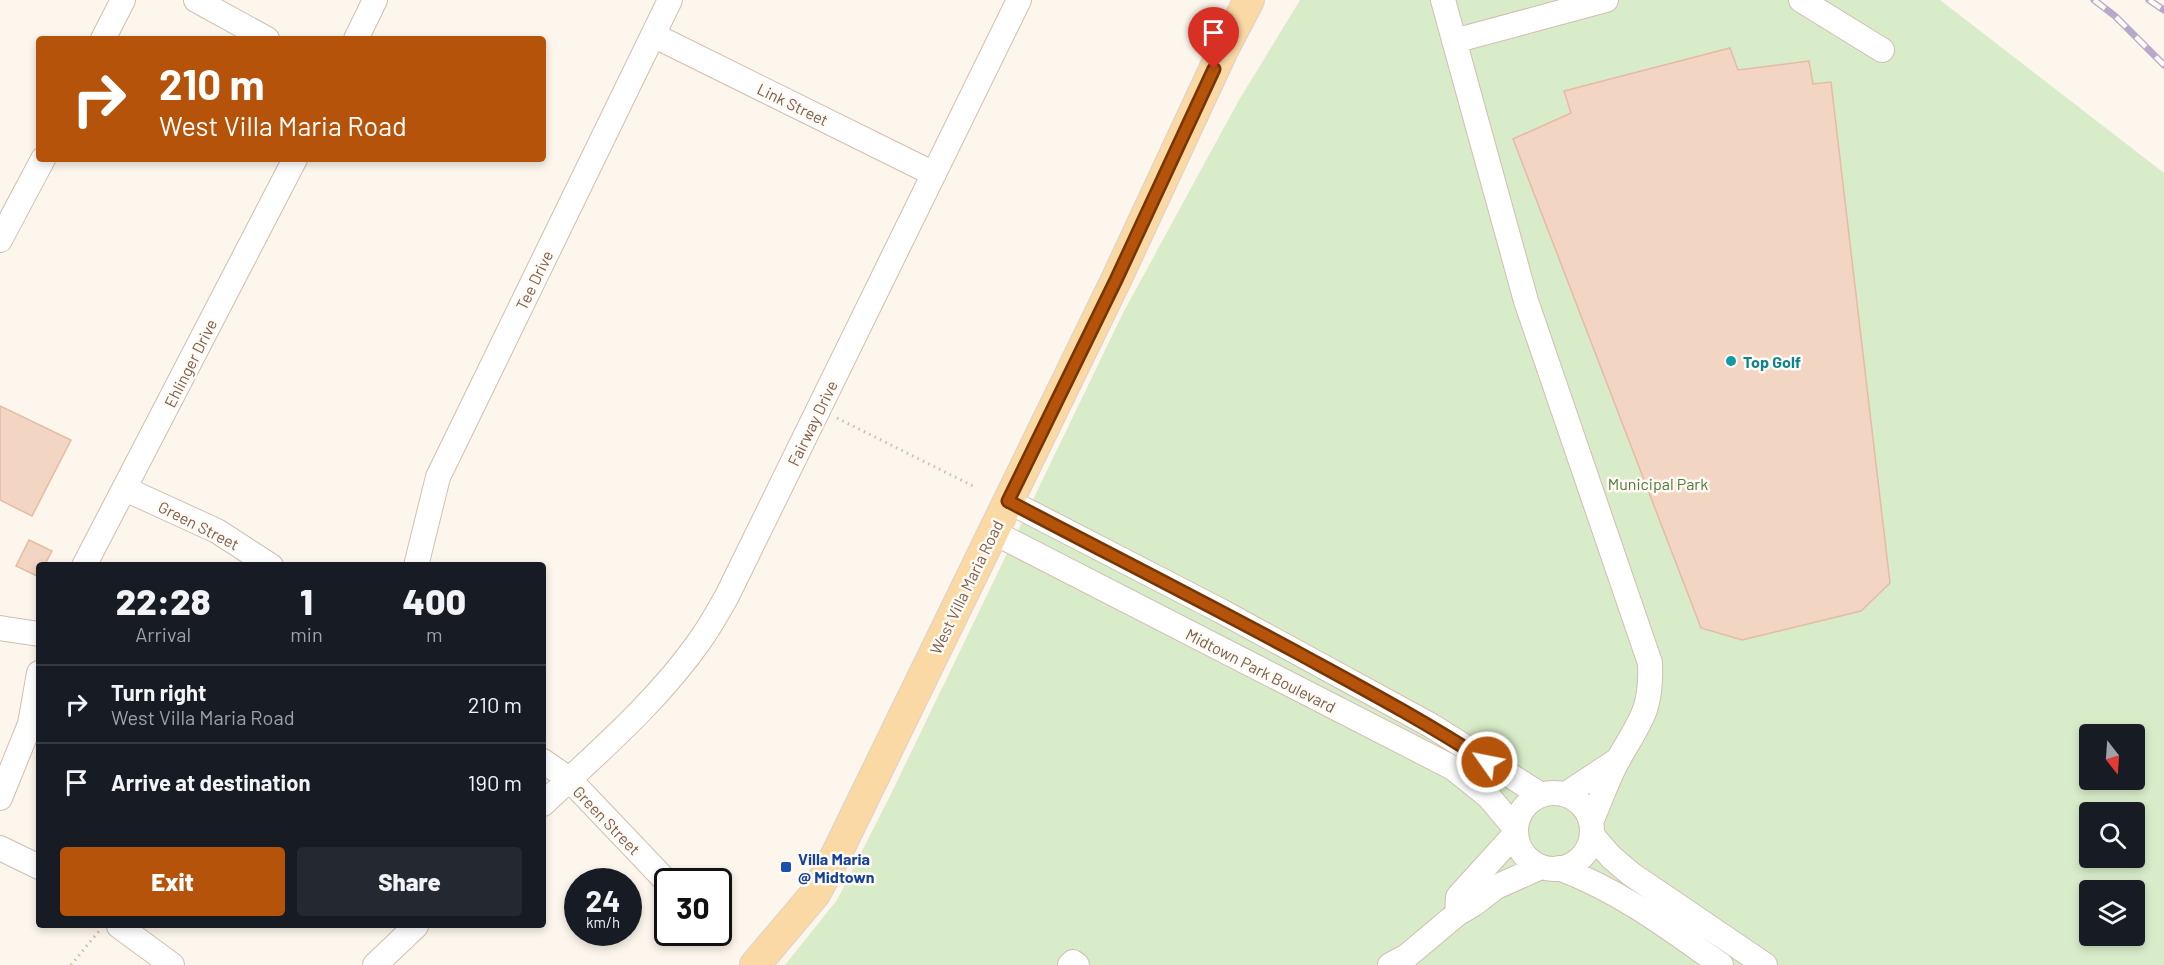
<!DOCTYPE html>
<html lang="en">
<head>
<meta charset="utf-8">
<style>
	:root { --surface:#171b24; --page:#242831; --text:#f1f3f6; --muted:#9ea1a6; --line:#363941; --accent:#b45309 }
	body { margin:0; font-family:Barlow,sans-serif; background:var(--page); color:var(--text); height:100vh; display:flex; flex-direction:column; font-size:22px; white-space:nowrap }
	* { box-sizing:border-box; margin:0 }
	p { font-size:20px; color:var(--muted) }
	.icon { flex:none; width:33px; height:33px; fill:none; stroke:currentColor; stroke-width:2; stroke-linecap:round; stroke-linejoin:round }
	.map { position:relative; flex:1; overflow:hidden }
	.drawer { position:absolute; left:36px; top:562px; width:510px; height:366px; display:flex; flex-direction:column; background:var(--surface); border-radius:6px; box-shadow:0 3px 9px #0003 }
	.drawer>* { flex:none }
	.banner { position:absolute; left:36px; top:36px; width:510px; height:126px; border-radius:6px; box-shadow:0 3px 9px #0003; background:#b45309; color:#fff; overflow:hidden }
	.needle { width:39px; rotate:163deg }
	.tools { position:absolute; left:2079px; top:724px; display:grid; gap:12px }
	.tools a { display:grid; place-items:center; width:66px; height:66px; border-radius:6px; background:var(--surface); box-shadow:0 3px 9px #0003; font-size:30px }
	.speed { position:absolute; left:564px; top:868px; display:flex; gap:12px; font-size:30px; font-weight:700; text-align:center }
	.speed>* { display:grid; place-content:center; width:78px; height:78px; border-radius:50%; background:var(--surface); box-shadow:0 3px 9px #0003; line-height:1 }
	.speed small { font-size:15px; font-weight:400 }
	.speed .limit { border:3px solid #111; border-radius:9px; background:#fff; color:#111 }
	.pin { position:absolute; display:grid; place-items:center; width:51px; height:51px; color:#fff; margin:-62px -26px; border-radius:50% 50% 50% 0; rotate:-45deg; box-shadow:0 0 6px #0007 }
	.pin .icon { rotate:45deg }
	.me { position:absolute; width:66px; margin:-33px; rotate:303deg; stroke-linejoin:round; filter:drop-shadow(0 0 4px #0008) }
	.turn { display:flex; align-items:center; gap:21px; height:126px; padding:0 24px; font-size:27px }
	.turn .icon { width:78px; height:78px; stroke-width:2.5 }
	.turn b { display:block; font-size:42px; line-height:51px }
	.eta { display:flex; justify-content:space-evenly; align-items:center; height:102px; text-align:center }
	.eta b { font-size:36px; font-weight:800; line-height:42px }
	.button { display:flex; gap:12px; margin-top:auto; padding:12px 24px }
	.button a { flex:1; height:69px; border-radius:6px; background:var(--accent); color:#fff; font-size:24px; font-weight:800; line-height:69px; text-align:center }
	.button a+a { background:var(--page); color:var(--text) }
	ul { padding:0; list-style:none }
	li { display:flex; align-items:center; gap:18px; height:78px; padding:0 24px; border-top:2px solid var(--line) }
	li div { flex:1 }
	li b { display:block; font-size:22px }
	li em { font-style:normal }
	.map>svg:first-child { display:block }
</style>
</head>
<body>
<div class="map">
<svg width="2164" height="965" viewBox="0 0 2164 965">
	<rect width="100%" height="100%" fill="#fdf6ec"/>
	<path fill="#d8ecc9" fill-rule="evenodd" d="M1300,0H1940L2164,173V965H785L837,900L890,796L1123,313L1239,100ZM2090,735H2134V780H2090ZM2090,813H2134V858H2090ZM2090,891H2134V936H2090Z"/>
	<path fill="#f3d5c3" stroke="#e6bba3" stroke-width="1.5" d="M1730,48L1738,70L1809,61L1813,84L1831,82L1890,583L1861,611L1742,640L1701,628L1513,139L1571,113L1564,91Z
		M0,406L71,440L32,516L0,500Z
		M29,540L52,551L44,566H39V577L16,566Z"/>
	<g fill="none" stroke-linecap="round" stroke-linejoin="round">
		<defs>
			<path id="minor" d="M196,0L267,39
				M1443,0L1526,301L1650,663C1652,709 1641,720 1619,758C1608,778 1600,801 1591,822
				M1801,0L1882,50
				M653,35L934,174
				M103,39L123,0
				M356,39L375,0
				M1454,41L1606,0
				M0,240L43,159
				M125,489L217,531L271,566
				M1008,501L1221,611L1432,726L1541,795
				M993,532L1453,768L1489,797L1515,828
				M84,566L295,159
				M416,566L438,477L670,0
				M0,628L39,634
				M543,761L569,779L668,883
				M1516 831a38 38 0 1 1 76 0a38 38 0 1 1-76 0Z
				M1566,794L1619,759
				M0,798L30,724L39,673
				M543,804C598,752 658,701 701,639C711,625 719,610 727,596L1019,0
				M1592,835L1611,857L1631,874L1765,965
				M0,848L39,867
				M1559,868C1620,891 1668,927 1721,965
				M1457,914L1458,897L1515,834
				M119,926L172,965
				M375,965L416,926
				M1070,965L1073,962L1077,965
				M1390,965L1407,956L1457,914L1474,904L1496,887L1541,867"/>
			<path id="major" d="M755,965L815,894L837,853L1116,280L1224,48L1249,0"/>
		</defs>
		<use href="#minor" stroke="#d1beb0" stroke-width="26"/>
		<use href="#major" stroke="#dad1cd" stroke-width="32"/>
		<path stroke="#d9b8a5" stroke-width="3" stroke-dasharray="1.5 4.5" stroke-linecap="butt" d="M837,418L975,487
			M71,965L99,931"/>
		<use href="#minor" stroke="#fff" stroke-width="24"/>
		<use href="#major" stroke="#fbd9a5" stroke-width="30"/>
		<defs>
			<path id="rail" d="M2094,0L2115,16L2164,65
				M2149,0L2164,10"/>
		</defs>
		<use href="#rail" stroke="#b9a8c9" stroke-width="7"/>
		<use href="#rail" stroke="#fffaf3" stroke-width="4.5" stroke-dasharray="14" stroke-linecap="butt"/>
	</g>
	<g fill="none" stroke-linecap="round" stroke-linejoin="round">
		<defs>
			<path id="route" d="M1214,69L1116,280L1008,501C1105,552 1202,601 1298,653C1362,688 1426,722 1487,762"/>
		</defs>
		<use href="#route" stroke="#753606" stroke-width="15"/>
		<use href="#route" stroke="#b45309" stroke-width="10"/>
	</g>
	<circle fill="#0f9aa8" stroke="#fffaf3" stroke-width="2" cx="1731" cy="361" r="6"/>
	<rect fill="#1a4fb4" stroke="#fffaf3" stroke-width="2" x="780" y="861" width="12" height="12" rx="3"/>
	<g text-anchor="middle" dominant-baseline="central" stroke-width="5" stroke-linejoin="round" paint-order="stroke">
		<g font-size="16" fill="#7a5c4d" stroke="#fffaf3">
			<text transform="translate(793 104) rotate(26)">Link Street</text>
			<text transform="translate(534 280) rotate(-64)">Tee Drive</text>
			<text transform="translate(190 363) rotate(-63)">Ehlinger Drive</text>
			<text transform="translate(812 423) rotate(-64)">Fairway Drive</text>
			<text transform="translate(199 525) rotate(27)">Green Street</text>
			<text transform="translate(966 587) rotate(-64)">West Villa Maria Road</text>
			<text transform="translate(1261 670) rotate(27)">Midtown Park Boulevard</text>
			<text transform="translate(607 820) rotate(46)">Green Street</text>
		</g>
		<g font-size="16" font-weight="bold" fill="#0d838f" stroke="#fffaf3" text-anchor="start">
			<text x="1743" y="361">Top Golf</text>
		</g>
		<g font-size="16" fill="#537a41" stroke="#fffaf3">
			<text x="1658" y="483">Municipal Park</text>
		</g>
		<g font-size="16" font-weight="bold" fill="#164399" stroke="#fffaf3" text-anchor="start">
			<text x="798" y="858">Villa Maria<tspan x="798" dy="18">@ Midtown</tspan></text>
		</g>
	</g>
</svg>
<div class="tools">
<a><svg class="needle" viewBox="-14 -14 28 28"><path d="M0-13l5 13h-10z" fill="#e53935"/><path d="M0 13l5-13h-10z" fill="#9ea1a6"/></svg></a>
<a><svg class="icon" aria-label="search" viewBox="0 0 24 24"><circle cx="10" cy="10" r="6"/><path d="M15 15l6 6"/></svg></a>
<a><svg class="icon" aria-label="layers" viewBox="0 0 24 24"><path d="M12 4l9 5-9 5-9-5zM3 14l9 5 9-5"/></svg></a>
</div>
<div class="speed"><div>24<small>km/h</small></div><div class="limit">30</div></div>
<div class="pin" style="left:1214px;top:69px;background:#d93025"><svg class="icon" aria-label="arrive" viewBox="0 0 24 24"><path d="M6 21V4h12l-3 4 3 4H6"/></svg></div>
<svg class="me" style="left:1487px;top:762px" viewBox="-20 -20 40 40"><circle r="17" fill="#b45309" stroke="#fff" stroke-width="3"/><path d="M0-11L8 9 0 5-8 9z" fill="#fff"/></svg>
<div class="banner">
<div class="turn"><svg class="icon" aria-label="right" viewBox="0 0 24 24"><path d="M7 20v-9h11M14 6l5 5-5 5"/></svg><div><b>210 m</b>West Villa Maria Road</div></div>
</div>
<section class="drawer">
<div class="eta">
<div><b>22:28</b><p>Arrival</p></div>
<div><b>1</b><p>min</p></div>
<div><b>400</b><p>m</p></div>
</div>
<ul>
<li><svg class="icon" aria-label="right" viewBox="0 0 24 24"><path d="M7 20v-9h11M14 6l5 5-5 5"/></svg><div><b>Turn right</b><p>West Villa Maria Road</p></div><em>210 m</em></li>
<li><svg class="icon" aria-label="arrive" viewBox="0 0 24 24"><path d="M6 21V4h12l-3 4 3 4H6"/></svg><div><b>Arrive at destination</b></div><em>190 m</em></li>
</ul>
<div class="button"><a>Exit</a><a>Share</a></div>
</section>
</div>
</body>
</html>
